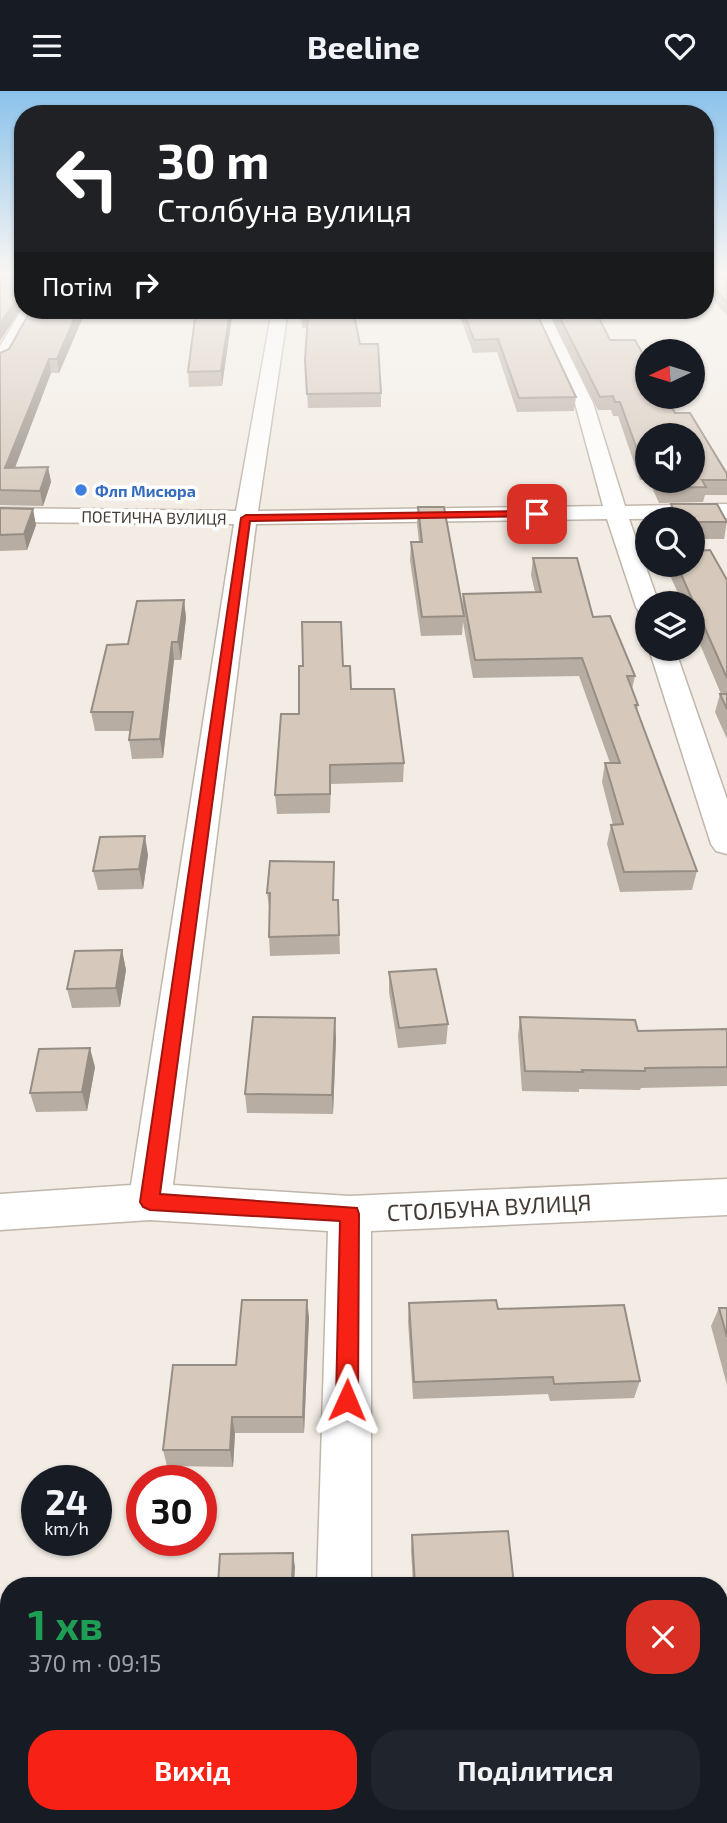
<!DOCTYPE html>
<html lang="uk">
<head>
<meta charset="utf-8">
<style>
	:root { --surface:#171b24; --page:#20242c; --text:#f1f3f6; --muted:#9ea1a6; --accent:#f72115 }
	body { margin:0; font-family:"Exo 2",sans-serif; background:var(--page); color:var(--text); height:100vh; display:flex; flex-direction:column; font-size:26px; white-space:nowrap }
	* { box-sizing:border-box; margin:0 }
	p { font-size:23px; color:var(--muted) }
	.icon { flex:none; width:38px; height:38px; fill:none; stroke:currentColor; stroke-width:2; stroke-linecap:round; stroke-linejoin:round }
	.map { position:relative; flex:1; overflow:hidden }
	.side { position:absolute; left:0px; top:1486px; width:728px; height:247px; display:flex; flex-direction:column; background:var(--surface); border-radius:28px 28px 0 0; box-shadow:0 2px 5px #0004 }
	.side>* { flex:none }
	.top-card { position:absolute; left:14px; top:14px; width:700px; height:214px; border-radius:28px; box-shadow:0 2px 5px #0004; background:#202124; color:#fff; overflow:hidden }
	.needle { width:46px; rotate:266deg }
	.buttons { position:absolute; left:635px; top:248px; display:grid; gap:14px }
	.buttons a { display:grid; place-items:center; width:70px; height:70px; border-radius:50%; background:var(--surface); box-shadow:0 2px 5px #0004; font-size:35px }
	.speed { position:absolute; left:21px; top:1374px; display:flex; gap:14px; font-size:35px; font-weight:700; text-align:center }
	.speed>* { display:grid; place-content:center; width:91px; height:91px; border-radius:50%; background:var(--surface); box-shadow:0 2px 5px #0004; line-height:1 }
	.speed small { font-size:18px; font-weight:400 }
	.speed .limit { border:10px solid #d22; background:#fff; color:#111 }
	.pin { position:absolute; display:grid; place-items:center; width:60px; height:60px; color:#fff; margin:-30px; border-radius:14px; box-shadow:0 4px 10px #0006 }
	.me { position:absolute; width:77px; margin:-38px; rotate:1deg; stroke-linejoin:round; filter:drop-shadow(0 0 5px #0008) }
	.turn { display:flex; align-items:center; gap:24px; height:147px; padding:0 28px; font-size:32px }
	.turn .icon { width:91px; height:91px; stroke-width:2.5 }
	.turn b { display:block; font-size:49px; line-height:60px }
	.then { display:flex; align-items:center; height:66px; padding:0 28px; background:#0003; gap:14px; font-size:26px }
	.round { display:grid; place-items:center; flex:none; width:74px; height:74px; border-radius:28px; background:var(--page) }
	.overview { display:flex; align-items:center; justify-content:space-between; height:119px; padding:0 28px }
	h1 { font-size:42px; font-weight:700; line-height:52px; color:#1e9e55 }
	.primary-button { display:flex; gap:14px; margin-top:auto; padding:14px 28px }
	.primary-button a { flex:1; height:80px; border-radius:28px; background:var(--accent); color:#fff; font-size:28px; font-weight:700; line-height:80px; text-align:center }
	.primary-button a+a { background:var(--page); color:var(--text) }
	header { display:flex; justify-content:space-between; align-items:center; height:91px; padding:0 28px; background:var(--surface); font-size:32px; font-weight:700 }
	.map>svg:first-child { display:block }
</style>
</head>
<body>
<header><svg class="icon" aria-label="menu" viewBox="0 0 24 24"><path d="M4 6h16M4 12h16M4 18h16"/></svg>Beeline<svg class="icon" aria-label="heart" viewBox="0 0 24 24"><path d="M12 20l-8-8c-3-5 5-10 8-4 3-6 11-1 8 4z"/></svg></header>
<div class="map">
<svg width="727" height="1732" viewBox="0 0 727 1732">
	<rect width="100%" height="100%" fill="#f2ece4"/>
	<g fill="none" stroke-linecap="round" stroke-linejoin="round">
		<defs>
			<path id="minor" d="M23,217L37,219L9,270L0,275V255Z
				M272,219H288L258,420L603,415L575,312L531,219H547L593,312L625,415L727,413V427L629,428L659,513H648V523L639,521L636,516L607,428L256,433L173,1094L350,1105L727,1088V1124L371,1140V1494H317L328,1140L150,1129L0,1139V1103L131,1094L234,433L0,431V417L236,420Z
				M649,558H675L727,708V763L716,760L711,753Z
				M311,1724H371V1732H311Z"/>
		</defs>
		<use href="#minor" stroke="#c0b6aa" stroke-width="3"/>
		<use href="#minor" fill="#fff" fill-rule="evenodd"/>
	</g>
	<path fill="#b8ada2" d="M707,183H727V225L709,203H705Z
		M31,219H86L59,282H51L15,377L48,376L51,391L43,415L0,414V262L9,258Z
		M196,219H233L222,295L189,296L188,281Z
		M301,219L360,253L381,302V316L308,317L305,269L307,237H302Z
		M458,219H535L576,306L574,320L517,321L497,261L473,262Z
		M548,219H595L610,249L675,322L727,383V404H705L703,411L659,412L649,390H693L648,345V389H640L618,325H613L611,319H598Z
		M671,413L727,430L724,448H693V429H668Z
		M418,416L462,516L463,503L535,501L531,484L533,467L593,526L635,585L632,598L638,614L637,619L697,780L692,799L620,801L607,753L611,734H613L602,691L605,672H610L579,585L473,587L463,531L462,544L421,545L410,469L411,451H419L417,433Z
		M0,417L36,434L27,459L0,460Z
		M668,474H693L727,489V648L715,621L720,603H721L693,537V513H683L667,478Z
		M184,509L186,527L181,569H174L163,667L132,668L129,649L130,640H95L91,621L128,553Z
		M343,575L351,598L404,672L403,691L331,693L330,722L277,723L275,704L299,623Z
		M148,764L143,798L98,799L93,780Z
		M334,790V809H338L340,863L270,865L269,846L270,822L267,802Z
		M122,859L126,879L120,916L72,917L67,898Z
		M389,881L448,933L446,953L398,957L389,901Z
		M520,926L638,940L727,938V995L641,997L640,999L579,998V1001L522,1000L518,945Z
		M336,947L333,1023L247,1022L245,1003Z
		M95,976L87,1020L36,1021L30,1002Z
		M409,1212L498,1218L640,1290L634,1307L550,1310L548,1303L413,1308L408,1230Z
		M719,1217H727V1294L711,1235Z
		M309,1226L304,1342H235L233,1376L167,1375L163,1359L236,1274Z
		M412,1444L514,1494H413L411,1459Z"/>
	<path fill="#968d84" d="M21,202L23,215L0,250V233Z
		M78,219H86L59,282L57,268Z
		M230,219H233L222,295L221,280Z
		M49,268L51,282L9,392L5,377Z
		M48,376L51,391L43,415L40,400Z
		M33,418L36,434L27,459L24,443Z
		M184,509L186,527L181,569L178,551Z
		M172,551L174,569L163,667L160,648Z
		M145,745L148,764L143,798L139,778Z
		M122,859L126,879L120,916L116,897Z
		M335,927L336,947L333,1023L332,1004Z
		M90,957L95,976L87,1020L82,1001Z
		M307,1209L309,1226L304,1342L303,1326Z
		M232,1326L235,1342L233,1376L230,1359Z
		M293,1462L295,1476L294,1494H292Z
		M223,1724H227V1732H222Z"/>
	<path fill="#d6c9bc" stroke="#968d84" stroke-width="2" d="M705,181L707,183H727V212L711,193H705Z
		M0,186H23V202H21L0,233Z
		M31,219H78L57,268H49L5,377L48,376L40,400L0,399V262L9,258Z
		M196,219H230L221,280L188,281Z
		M301,219H353L360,253H378L381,302L307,303L305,269L308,224H301Z
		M463,219H535L576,306L519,307L498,248L474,249Z
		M556,219H595L610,249H635L648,272V306H666L675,322H690L727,383V389H702L706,396L662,397L659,390H693V345H648V375H643L620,311H615L613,305L600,306Z
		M671,413H717L727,431H693V429H678Z
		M418,416H444L464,525L422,526L411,451H422Z
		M0,417L33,418L24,443L0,444Z
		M710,459L727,489V587L677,474H693V460Z
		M533,467H577L593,526L610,525L635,585H627L638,614H635L697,780L624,781L611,734L623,733L605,672H620L582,567L475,569L463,503L541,501Z
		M184,509L178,551H172L160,648L129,649L133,621H91L107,554L128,553L137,510Z
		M302,531H341L343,575H350L351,598H394L404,672L330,674V703L275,704L281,623H299V575H303Z
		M720,603H727V618Z
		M145,745L139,778L93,780L100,746Z
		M270,770L334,771L333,809H338L339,844L269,846L270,802H267Z
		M122,859L116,897L67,898L75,860Z
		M436,878L448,933L399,937L389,881Z
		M253,926L335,927L332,1004L245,1003Z
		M520,926L635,929L638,940L727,938V976L645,977V980L582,979L583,981L525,980Z
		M90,957L82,1001L30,1002L39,958Z
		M242,1209H307L303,1326H232L230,1359H163L173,1274H236Z
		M496,1209L498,1218L624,1214L640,1290L554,1293L553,1286L414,1291L409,1212Z
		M719,1217H727V1246Z
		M508,1440L514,1494H415L412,1444Z
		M293,1462L292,1494H218L220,1463Z
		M109,1724H223L222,1732H108Z"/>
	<linearGradient id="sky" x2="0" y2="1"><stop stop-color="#8bc2eb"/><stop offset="0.43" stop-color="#f9f6f3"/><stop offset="1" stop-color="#f9f6f3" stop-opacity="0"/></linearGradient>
	<rect width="727" height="423" fill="url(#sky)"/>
	<path fill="#f72115" stroke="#a1150e" stroke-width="2" d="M537,420L542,423L540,425L250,430L160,1103L357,1117L359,1123L358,1309L355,1316L347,1319L339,1316L336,1309L340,1130L150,1119L143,1116L140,1111L241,427L246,424Z"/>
	<circle fill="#3f7fe0" stroke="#fff" stroke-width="2.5" cx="81" cy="399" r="7"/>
	<g text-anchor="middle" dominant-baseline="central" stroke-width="7" stroke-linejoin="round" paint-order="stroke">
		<g font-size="16" font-weight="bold" fill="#366cbe" stroke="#fff" text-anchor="start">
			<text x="95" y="399">Флп Мисюра</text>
		</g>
		<g font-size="16" fill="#443c34" stroke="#fff">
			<text transform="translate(154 426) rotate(1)">ПОЕТИЧНА ВУЛИЦЯ</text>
		</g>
		<g font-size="23" fill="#443c34" stroke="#fff">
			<text transform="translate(489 1116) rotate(-3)">СТОЛБУНА ВУЛИЦЯ</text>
		</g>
	</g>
</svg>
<div class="buttons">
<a><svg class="needle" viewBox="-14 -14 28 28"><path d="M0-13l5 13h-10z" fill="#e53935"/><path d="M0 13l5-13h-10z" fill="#9ea1a6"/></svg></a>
<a><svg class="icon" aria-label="sound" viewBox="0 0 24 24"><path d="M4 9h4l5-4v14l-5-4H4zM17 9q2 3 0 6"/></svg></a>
<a><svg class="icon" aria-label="search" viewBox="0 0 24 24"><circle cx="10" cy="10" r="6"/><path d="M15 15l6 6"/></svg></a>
<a><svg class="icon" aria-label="layers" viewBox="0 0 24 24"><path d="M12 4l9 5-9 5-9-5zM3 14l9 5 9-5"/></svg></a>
</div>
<div class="speed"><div>24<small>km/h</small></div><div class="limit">30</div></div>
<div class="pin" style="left:537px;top:423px;background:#d93025"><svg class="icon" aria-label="arrive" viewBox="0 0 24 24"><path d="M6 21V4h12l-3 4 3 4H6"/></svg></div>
<svg class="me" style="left:347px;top:1309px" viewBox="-20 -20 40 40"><path d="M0-17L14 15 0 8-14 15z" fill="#f72115" stroke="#fff" stroke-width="4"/></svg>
<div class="top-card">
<div class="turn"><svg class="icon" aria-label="left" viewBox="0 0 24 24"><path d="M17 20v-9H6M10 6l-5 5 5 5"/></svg><div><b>30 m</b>Столбуна вулиця</div></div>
<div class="then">Потім<svg class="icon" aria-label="right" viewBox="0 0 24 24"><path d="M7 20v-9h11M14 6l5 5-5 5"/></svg></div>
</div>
<section class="side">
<div class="overview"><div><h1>1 хв</h1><p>370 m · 09:15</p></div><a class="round" style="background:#d93025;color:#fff"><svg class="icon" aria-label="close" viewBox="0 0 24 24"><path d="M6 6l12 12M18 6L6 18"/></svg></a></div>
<div class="primary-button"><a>Вихід</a><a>Поділитися</a></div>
</section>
</div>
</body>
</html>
